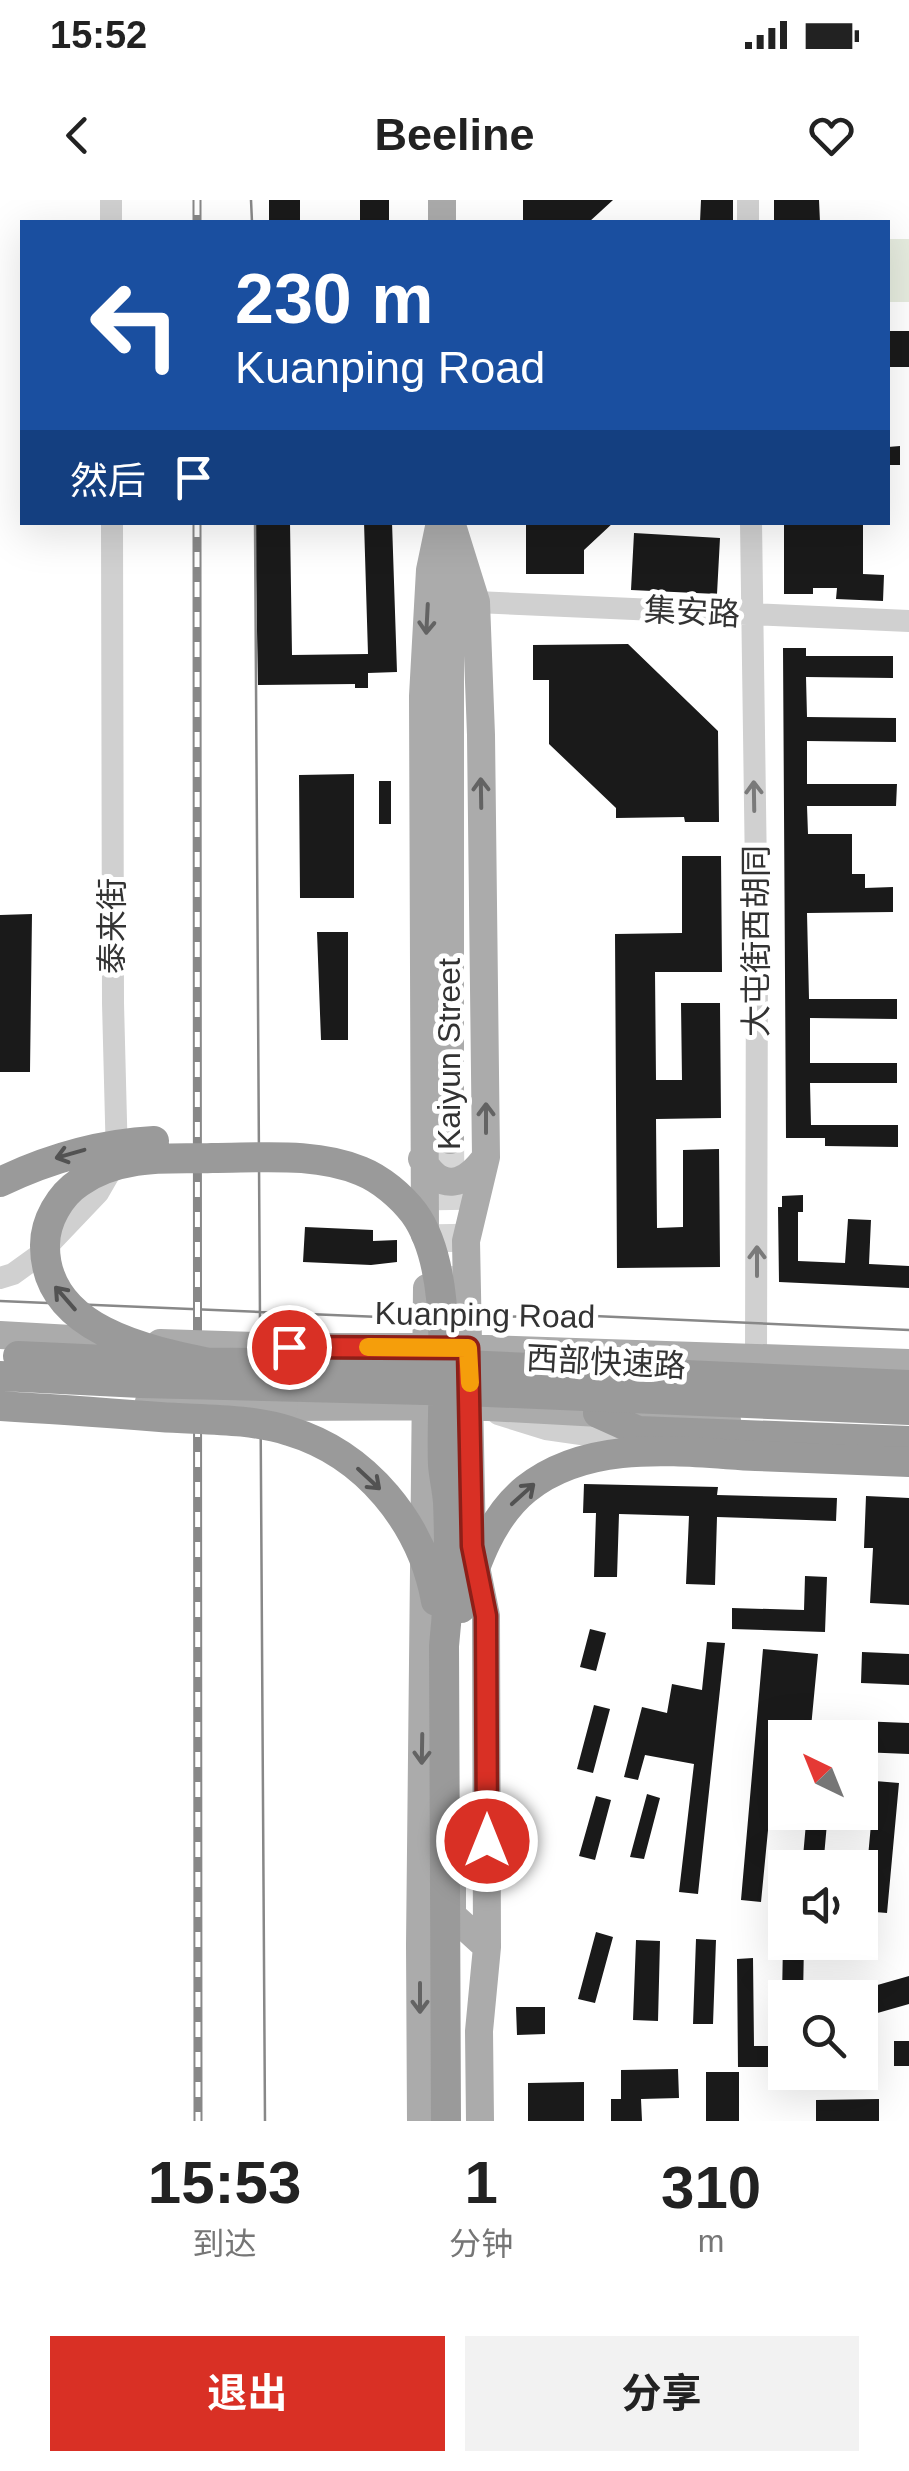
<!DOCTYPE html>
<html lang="zh">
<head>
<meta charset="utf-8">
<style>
	:root { --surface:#fff; --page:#f2f2f2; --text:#222; --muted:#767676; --accent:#d93025 }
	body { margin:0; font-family:Arial,"Noto Sans SC",sans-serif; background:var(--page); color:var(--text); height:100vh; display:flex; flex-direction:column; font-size:38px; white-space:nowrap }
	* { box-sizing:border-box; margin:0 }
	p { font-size:32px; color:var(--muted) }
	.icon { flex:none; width:55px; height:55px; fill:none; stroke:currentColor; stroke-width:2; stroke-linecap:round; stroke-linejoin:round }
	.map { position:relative; height:1921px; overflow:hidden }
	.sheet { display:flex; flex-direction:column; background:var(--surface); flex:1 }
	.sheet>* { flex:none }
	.top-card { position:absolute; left:20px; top:20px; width:870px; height:305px; border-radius:0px; box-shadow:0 10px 40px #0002; background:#1a4fa0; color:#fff; overflow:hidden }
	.needle { width:65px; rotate:317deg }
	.fabs { position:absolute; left:768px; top:1520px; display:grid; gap:20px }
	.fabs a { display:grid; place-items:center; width:110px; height:110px; border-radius:0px; background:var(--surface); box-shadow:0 10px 40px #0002; font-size:50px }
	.pin { position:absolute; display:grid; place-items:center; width:85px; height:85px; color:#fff; margin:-42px; border:5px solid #fff; border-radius:50%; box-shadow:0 2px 10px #0007 }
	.me { position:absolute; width:110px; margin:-55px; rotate:0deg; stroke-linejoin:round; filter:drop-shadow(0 0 8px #0008) }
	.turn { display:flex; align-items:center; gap:35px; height:210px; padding:0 50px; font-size:45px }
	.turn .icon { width:130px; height:130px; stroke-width:2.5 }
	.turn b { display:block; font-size:70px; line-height:85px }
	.then { display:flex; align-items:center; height:95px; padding:0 50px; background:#0003; gap:20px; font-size:38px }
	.eta { display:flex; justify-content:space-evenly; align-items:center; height:170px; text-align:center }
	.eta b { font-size:60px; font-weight:700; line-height:70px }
	.cta { display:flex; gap:20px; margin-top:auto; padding:20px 50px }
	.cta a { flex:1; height:115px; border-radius:0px; background:var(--accent); color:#fff; font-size:40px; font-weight:700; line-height:115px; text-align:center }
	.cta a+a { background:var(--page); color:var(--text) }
	.status { display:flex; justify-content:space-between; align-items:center; height:70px; padding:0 50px; background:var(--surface); direction:ltr }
	.status svg { height:28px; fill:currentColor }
	header { display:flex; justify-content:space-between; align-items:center; height:130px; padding:0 50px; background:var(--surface); font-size:45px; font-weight:700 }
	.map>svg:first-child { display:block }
</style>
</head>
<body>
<div class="status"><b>15:52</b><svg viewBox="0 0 49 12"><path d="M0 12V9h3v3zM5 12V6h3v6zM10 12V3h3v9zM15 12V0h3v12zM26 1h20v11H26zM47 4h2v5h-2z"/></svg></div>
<header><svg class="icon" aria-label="back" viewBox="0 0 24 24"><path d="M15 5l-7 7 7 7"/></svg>Beeline<svg class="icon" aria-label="heart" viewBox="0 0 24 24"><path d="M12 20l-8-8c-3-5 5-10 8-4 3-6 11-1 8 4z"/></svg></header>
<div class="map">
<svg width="909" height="1921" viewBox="0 0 909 1921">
	<rect width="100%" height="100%" fill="#fff"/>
	<path fill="#e6ecdf" d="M888,39H909V102H888Z"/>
	<path fill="#1a1a1a" d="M269,0H300V20L269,21Z
		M360,0H389V22H360Z
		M523,0H613L589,22H523Z
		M701,0H733V22H700Z
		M774,0H819L820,22H774Z
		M888,131H909V167H888Z
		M900,246V265H888V247Z
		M255,322H290L292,455L368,454L364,322H392L397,472L368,473V488H355V484L258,485Z
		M526,322H614L584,350V374H526Z
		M784,322H863V374L884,375L883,401L836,399L837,388H813V394H784Z
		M634,333L720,338L717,394L631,390Z
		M628,444L718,531L719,622H685L684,617L616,618V608L549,544V480H533V445Z
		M783,448H806V456H893V478L806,477L807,517L896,518V542L807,541V584H897L896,606H807L808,634H852V674H865V688L893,687V712L807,713L809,799H897V819L810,818V863H897V883H810L811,925H898V947L825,946V938H786Z
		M354,574V698H300L299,575Z
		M379,581H391V624H379Z
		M682,656H721L722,772H655L656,880H682L681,803H720L721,918L656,919L657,1028L683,1027V950L719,949L720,1067L617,1068L615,734L682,733Z
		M32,714L30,872H0V715Z
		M317,732H348V840H321Z
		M803,995V1012H798V1061L845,1063L848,1019L871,1020L869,1064L909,1066V1088L779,1082L778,1007H782V996Z
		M305,1027L373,1030V1041L397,1040V1062L371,1065L303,1062Z
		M584,1284L718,1287L717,1295L837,1298L836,1321L717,1317L715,1385L686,1384L689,1316L619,1314L617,1377H594L596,1313H583Z
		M866,1296L909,1298V1405L870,1403L873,1348H864Z
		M805,1376L827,1377L825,1432L732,1429V1408L804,1410Z
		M590,1429L606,1433L596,1471L580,1467Z
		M707,1442L725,1443L698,1694L679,1692L694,1564L645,1555L638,1580L624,1577L642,1507L667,1513L672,1484L702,1490Z
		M763,1449L818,1454L810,1538H777L761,1702L741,1700Z
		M862,1452L909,1454V1485L861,1483Z
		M594,1505L610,1509L593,1573L577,1569Z
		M858,1521L909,1523V1554L860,1552Z
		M875,1581L899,1583L887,1713L863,1711Z
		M647,1594L660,1598L644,1659L630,1657Z
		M596,1596L611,1600L595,1660L579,1656Z
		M807,1612H828L823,1668H802Z
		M596,1732L613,1737L595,1803L578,1799Z
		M696,1739L716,1740L713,1824H693Z
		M636,1740L660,1741L658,1821L633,1820Z
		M783,1742H804L803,1798H782Z
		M753,1758L754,1846H785V1867H738L737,1759Z
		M909,1776V1804L860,1818V1790Z
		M516,1807H545V1834L517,1835Z
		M894,1841H909V1866H894Z
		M678,1869L679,1898L641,1899L642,1921H611V1899H621V1870Z
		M706,1872H739V1921H706Z
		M584,1882V1921H528V1883Z
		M879,1899V1921H816V1900Z"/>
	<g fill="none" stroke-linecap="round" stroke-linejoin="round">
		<path stroke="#d6d6d6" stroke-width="28" stroke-dasharray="28 14" stroke-linecap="butt" d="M450,940L452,1108"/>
		<path stroke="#d0d0d0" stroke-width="22" d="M111,0V22
			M748,0V22
			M751,322L757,744L756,1159
			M476,402L909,421
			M0,1078L13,1074L38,1056L98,993L117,960L113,803L112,322
			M498,1214L546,1229L637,1242"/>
		<path stroke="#ababab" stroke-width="28" d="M442,0V22
			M451,322L476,402L481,535L486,957L466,1041L472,1347L486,1416L487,1747
			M447,344L450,408V940
			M422,959C441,993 465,986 486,957
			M425,1035L423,496L430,370L440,322
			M0,1135L125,1142
			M289,1147H428L909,1163
			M284,1207L470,1206L727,1220
			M452,1688V1715L487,1747L479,1831L480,1921
			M420,1745L427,1088
			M421,1921L420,1745L433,1733"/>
		<path stroke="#9a9a9a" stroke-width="30" d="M598,1213L638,1231L909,1241"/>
		<path stroke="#888" stroke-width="2.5" d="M251,0L252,22
			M255,322L265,1921
			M0,1101L428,1119L571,1115L909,1130"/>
		<defs>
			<path id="rail" d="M197,0V22
				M197,322L198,1921"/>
		</defs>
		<use href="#rail" stroke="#888" stroke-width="9"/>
		<use href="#rail" stroke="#fff" stroke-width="5" stroke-dasharray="15" stroke-linecap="butt"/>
		<path stroke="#ababab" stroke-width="28" d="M160,1143L289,1147
			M149,1202L284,1207"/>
		<path stroke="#9a9a9a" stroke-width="30" d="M0,982C50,958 99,944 154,941
			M18,1156L149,1162L463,1165L909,1185
			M215,1164C150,1151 44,1131 45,1045C45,1021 60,995 80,982C97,970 117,964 136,961C161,957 187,959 212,958C261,958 315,952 361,971C381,979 401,996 414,1013C457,1072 440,1193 443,1265C444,1277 447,1290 448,1302C450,1349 449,1399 444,1446L446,1921
			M0,1176L141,1183L465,1191L909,1210
			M0,1206C53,1209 107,1213 160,1217C202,1220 249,1218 289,1231C366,1254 422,1323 436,1401
			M461,1408C475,1366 490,1318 526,1289C590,1238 680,1252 756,1256C807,1258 858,1260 909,1262"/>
	</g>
	<defs><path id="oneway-shaft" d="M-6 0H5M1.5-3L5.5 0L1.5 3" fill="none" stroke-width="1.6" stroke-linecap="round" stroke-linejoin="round" transform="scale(2.5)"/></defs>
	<g stroke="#636363">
		<use href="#oneway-shaft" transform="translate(427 419) rotate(93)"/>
		<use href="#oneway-shaft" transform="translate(481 593) rotate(-91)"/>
		<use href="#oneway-shaft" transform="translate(486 918) rotate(-90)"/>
		<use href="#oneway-shaft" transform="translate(422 1549) rotate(91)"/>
		<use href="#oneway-shaft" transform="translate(420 1798) rotate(90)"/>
	</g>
	<g stroke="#7a7a7a">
		<use href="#oneway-shaft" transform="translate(754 596) rotate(-91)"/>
		<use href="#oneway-shaft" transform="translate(757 1061) rotate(-90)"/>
	</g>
	<g stroke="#525252">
		<use href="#oneway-shaft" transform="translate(70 954) rotate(164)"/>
		<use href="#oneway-shaft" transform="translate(65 1098) rotate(-131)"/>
		<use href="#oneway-shaft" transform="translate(369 1279) rotate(43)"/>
		<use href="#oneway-shaft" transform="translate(523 1294) rotate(-42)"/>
	</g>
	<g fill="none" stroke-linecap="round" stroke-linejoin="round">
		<defs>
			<path id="route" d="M289,1147L468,1148L472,1346L486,1416L487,1641"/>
		</defs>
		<use href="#route" stroke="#8d1f18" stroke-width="25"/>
		<use href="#route" stroke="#d93025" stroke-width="18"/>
		<path stroke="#f59e0b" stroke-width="18" d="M368,1147L468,1148L470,1183"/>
	</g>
	<g text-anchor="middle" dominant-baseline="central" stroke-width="10" stroke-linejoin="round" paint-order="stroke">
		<g font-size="32" fill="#333" stroke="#fff">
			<text transform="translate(692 412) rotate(3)">集安路</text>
			<text transform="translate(112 726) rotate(-90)">泰来街</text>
			<text transform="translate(756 741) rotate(-90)">大屯街西胡同</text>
			<text transform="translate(449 854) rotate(-90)">Kaiyun Street</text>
			<text transform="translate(485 1115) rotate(1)">Kuanping Road</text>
			<text transform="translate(606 1162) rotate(3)">西部快速路</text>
		</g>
	</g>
</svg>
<div class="fabs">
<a><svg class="needle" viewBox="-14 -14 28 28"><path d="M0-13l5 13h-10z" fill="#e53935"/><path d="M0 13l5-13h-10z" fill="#767676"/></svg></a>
<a><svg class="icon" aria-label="sound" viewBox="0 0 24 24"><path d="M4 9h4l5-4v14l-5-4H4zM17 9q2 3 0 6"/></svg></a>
<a><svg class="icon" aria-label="search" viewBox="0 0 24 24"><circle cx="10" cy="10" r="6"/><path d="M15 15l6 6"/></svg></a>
</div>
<div class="pin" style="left:289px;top:1147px;background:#d93025"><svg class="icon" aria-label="arrive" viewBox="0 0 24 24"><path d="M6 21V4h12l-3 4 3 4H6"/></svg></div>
<svg class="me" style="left:487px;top:1641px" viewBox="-20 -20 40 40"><circle r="17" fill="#d93025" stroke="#fff" stroke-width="3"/><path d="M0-11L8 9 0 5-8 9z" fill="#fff"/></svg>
<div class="top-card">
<div class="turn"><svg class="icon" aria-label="left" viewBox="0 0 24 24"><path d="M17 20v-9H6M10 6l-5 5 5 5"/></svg><div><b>230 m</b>Kuanping Road</div></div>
<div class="then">然后<svg class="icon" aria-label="arrive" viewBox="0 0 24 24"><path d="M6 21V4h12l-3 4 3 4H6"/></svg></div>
</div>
</div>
<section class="sheet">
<div class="eta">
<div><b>15:53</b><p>到达</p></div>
<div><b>1</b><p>分钟</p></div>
<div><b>310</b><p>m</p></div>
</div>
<div class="cta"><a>退出</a><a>分享</a></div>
</section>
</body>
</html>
